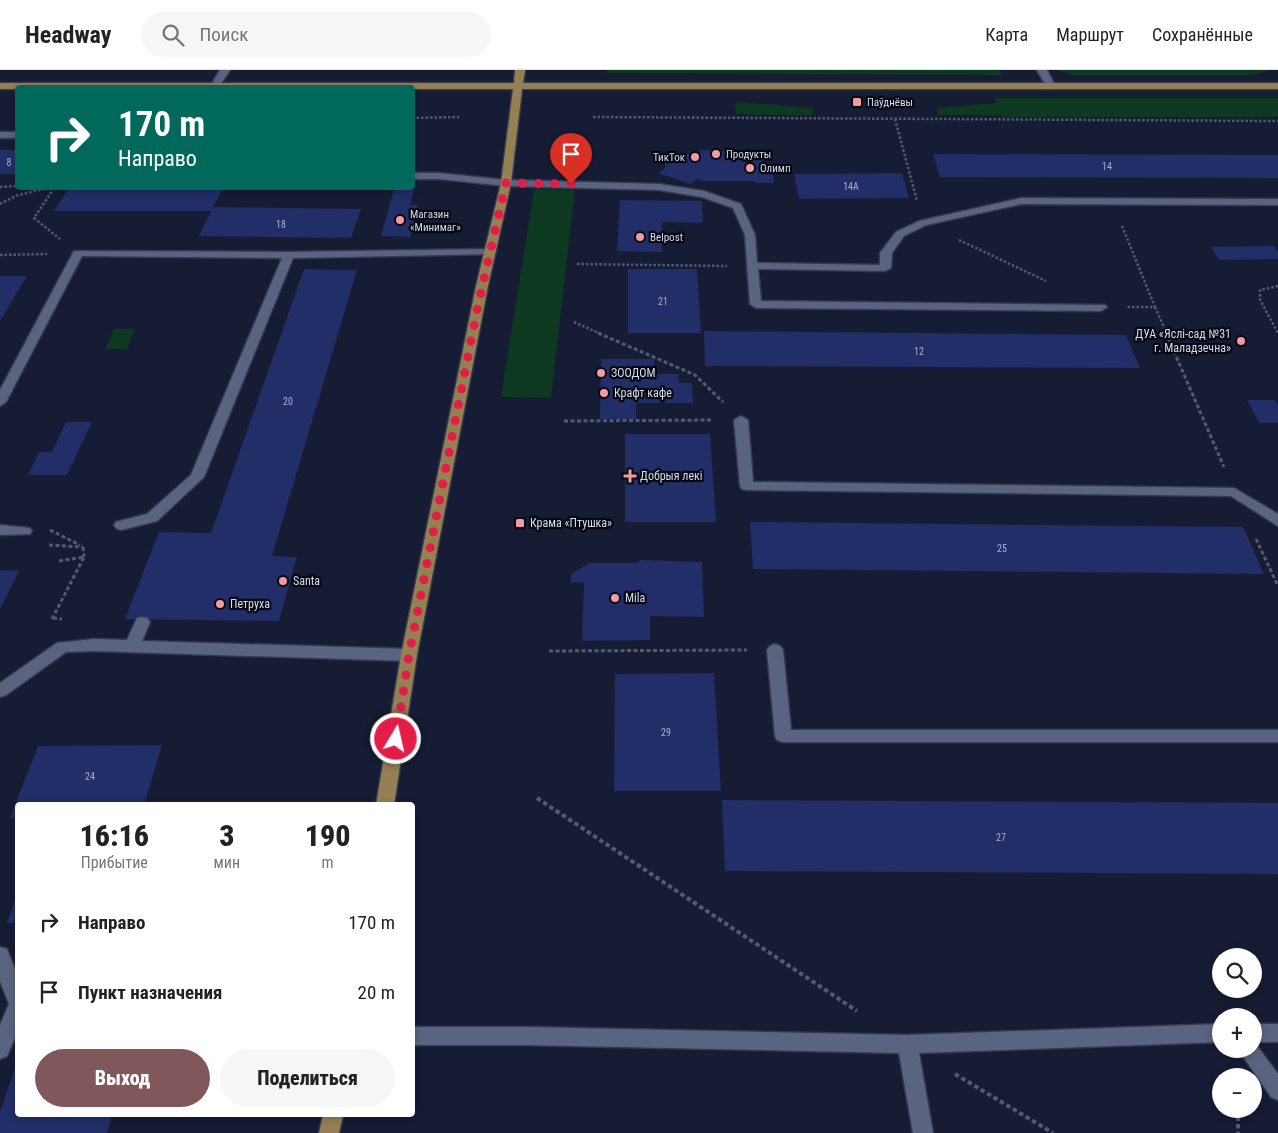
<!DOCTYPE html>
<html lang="ru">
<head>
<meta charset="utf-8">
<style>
	:root { --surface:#fff; --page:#f6f6f6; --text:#222; --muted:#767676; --line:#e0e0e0; --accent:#80585b }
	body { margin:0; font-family:"Roboto Condensed",sans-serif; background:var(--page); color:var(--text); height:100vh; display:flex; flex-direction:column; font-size:19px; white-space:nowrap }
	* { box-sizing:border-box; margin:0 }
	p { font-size:16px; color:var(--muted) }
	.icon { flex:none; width:28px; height:28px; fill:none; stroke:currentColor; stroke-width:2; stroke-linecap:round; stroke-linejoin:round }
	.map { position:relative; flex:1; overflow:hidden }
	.drawer { position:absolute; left:15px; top:732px; width:400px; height:315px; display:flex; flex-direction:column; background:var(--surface); border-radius:5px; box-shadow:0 2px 8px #0003 }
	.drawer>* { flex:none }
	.hud { position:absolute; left:15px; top:15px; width:400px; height:105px; border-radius:5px; box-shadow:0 2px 8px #0003; background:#00695c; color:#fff; overflow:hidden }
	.fabs { position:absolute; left:1212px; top:878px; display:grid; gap:10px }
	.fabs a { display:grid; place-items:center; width:50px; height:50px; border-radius:50%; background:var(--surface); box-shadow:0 2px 8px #0003; font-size:25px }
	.pin { position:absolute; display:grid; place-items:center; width:42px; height:42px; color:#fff; margin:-51px -21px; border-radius:50% 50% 50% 0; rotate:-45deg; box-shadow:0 0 5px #0007 }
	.pin .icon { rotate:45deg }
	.me { position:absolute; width:55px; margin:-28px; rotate:9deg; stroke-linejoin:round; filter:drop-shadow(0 0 4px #0008) }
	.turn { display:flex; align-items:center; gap:18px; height:105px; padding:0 20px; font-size:22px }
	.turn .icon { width:65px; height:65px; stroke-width:2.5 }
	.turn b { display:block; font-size:35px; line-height:42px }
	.eta { display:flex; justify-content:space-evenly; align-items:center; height:85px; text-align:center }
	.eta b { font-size:30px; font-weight:800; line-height:35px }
	.button { display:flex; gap:10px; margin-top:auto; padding:10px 20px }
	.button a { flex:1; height:58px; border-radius:30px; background:var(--accent); color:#fff; font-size:20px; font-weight:800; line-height:58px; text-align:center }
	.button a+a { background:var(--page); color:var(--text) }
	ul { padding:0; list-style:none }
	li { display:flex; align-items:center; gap:15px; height:70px; padding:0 20px }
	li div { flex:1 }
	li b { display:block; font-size:19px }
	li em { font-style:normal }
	header { display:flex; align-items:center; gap:30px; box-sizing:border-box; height:70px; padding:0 25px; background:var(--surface); border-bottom:1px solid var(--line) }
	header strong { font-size:24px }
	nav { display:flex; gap:28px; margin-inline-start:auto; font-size:18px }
	.search { width:350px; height:45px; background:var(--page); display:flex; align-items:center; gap:12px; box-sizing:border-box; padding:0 18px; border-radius:28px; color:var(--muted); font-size:19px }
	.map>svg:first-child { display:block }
</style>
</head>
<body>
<header>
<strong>Headway</strong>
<div class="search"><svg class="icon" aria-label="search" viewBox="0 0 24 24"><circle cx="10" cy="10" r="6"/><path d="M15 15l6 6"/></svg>Поиск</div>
<nav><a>Карта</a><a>Маршрут</a><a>Сохранённые</a></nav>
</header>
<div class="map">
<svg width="1278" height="1063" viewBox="0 0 1278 1063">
	<rect width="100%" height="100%" fill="#151c34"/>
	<path fill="#0c3920" d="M607,0H1000L1002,5L607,3Z
		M1057,0H1267V1L1251,5H1072Z
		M994,28H1278V47H1002L1001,45H938L937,38L996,33Z
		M739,32L813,38L811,46L736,44L735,34Z
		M534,119L575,120L551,328L501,327Z
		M114,259H135L127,279H105Z"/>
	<path fill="#212e67" d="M0,80H18V104H0Z
		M700,80L726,81V84L761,85L762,93L772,94L774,113H755L754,111H700V109H698L690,114L658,103L665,98V92H659L660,83L700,84Z
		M933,84L1278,85V108L940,107Z
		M902,103L909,128L799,129L794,104Z
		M69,118H223L213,137L361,139L351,168L199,166L211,141H54Z
		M394,119H414L410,135H418L410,167L381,166Z
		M620,130L702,131L703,153L662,152V182L617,181Z
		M1274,176L1278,182V189L1219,190L1211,177Z
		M304,199L357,200L272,486L297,487L279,551L125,549L159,462L211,463Z
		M628,199H697L701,263H628Z
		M0,206H27L0,251Z
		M704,261L1126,265L1140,298L705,296Z
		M601,289H654L655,304H678L679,313H692L693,333H636V349H600Z
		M1247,330H1275L1278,336V353H1259Z
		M66,352H92L67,405H28L39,382H52Z
		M625,364H710L716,452H625Z
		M750,452L1243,457L1264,504L753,499Z
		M639,490L702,492L704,547L650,546V570L582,571L584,512L571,513V504L589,493H638Z
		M0,500L19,501L0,539Z
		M714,603L721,721H614L615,604Z
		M162,675L144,735H18V748H10L38,676Z
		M722,730L1278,733V804L725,801Z
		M17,824L18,853H7Z
		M17,992L18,1045H112L107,1063H0V1042Z"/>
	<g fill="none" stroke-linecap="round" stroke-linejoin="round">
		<defs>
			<path id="minor" d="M220,0H230L219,17H213L211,15Z
				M1037,0H1047L1056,17L1054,19H1048Z
				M0,62H18V68H0Z
				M412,103H439L506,110L659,114L704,121L741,134L755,165L757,193L880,195V183L896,162L919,151L1021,128L1278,129V135L1021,134L926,155L904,166L892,183L891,198L885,201L758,199L761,231L1105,235L1107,237L1101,241L756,238L750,234L745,165L733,138L702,127L659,120L506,116L439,109H412Z
				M490,179L496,182L494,184L293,188L204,407L157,451L121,460L116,458L114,455L116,452L147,444L191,405L282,188L82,186L6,332L0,336V320L74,181L289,182Z
				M741,346L748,350L753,412L1234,418L1278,444V456L1231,426L747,420L742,419L740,416L734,350Z
				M0,455L30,458L32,461L30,464L0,465Z
				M142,547L147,548L150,552L142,571L409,579L415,581L417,585L415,589L409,591L94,581L66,582L6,625L0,627V613L57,573L94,569L127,570L137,548Z
				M775,574L780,576L783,580L791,660H1278V672H783L777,670L775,666L767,580L770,576Z
				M0,877L7,879L18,907V961L7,986L0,989V955L9,934L0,911Z
				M1221,954V972L919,983L933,1063H913L899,983L526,975H412V957H526L907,965Z
				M1254,954H1278V972H1254Z
				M1254,972L1278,1004V1030L1271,1027L1238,979H1254Z"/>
			<path id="major" d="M515,0H525L523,13H1278V19H522L511,113L488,216L417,585L394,735H376L401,585L476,216L501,113L513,19H0V13H514Z
				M323,1045H343L339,1063H319Z"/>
		</defs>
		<use href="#minor" stroke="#36394d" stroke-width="3"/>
		<use href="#major" stroke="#36394d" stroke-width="3"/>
		<path stroke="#535a70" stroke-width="2.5" stroke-dasharray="2.5 2" stroke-linecap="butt" d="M593,47L1278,51
			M412,48L459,47
			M895,49L917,131
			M0,117L18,116
			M54,118L34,148L60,169
			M0,134L18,125L49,118
			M1122,156L1155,237H1127
			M959,170L1046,211
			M0,185L47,184
			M577,194L727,196
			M1278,216L1260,220V230L1278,263
			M1155,237L1167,264
			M574,252L601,264"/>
		<path stroke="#535a70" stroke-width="3" stroke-dasharray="4 2.5" stroke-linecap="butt" d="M598,263L695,305L723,332
			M1166,263L1224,397
			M564,351L713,350
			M50,460L80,475
			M1256,469L1278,516
			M49,475L83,477
			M83,477L84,487
			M53,548L62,549
			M52,549L84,487L59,491
			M549,581L747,580"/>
		<path stroke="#535a70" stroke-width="4" stroke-dasharray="4.5 3" stroke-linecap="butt" d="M537,728L857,941
			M955,1004L1053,1063
			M1238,1039V1063"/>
		<use href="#minor" fill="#5a6481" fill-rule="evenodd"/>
		<use href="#major" fill="#948053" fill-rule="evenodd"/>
	</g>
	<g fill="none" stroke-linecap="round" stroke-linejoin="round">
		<path stroke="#e11d48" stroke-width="9" stroke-dasharray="0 16.2" d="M396,669L409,585L478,235L506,113L571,114"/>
	</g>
	<g fill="#f49aa0" stroke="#050711" stroke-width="2">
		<rect x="852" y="27" width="10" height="10" rx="2.5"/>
		<circle cx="716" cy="84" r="5"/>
		<circle cx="695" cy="87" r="5"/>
		<circle cx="750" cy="98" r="5"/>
		<circle cx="400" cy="150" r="5"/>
		<circle cx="640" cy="167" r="5"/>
		<circle cx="1241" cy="271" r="5"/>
		<circle cx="601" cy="303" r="5"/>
		<circle cx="604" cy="323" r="5"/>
		<path d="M627.5 398.5h5v5h5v5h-5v5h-5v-5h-5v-5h5z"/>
		<rect x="515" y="448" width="10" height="10" rx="2.5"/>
		<circle cx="283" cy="511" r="5"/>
		<circle cx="615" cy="528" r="5"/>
		<circle cx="220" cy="534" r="5"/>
	</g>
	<g text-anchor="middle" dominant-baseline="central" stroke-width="4.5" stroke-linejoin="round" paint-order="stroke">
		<g font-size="10" fill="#a9b0cc">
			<text x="9" y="92">8</text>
			<text x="1107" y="96">14</text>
			<text x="851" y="116">14А</text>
			<text x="281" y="154">18</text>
			<text x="663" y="231">21</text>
			<text x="919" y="281">12</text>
			<text x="288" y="331">20</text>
			<text x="1002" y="478">25</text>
			<text x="666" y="662">29</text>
			<text x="90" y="706">24</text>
			<text x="1001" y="767">27</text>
		</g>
		<g font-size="11" fill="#d6dced" stroke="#050711" text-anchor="start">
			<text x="867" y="32">Паўднёвы</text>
			<text x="726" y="84">Продукты</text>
			<text x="685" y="87" text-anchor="end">ТикТок</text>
			<text x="760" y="98">Олимп</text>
			<text x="410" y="144">Магазин<tspan x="410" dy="13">«Минимаг»</tspan></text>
			<text x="650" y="167">Belpost</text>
		</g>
		<g font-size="12" fill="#d6dced" stroke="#050711" text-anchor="start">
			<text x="1231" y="264" text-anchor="end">ДУА «Яслі-сад №31<tspan x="1231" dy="14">г. Маладзечна»</tspan></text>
			<text x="611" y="303">ЗООДОМ</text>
			<text x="614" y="323">Крафт кафе</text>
			<text x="640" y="406">Добрыя лекі</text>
			<text x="530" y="453">Крама «Птушка»</text>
			<text x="293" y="511">Santa</text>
			<text x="625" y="528">Mila</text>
			<text x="230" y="534">Петруха</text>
		</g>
	</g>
</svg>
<div class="fabs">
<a><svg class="icon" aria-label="search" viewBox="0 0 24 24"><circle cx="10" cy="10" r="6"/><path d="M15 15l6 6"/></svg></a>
<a>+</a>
<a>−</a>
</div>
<div class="pin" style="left:571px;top:114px;background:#d93025"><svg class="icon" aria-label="arrive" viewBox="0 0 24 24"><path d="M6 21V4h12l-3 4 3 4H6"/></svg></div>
<svg class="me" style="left:396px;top:669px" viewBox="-20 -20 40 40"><circle r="17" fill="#e11d48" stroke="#fff" stroke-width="3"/><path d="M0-11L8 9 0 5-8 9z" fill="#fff"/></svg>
<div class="hud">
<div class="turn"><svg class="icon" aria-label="right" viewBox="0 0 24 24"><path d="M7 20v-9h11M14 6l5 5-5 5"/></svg><div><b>170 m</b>Направо</div></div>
</div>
<section class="drawer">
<div class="eta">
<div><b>16:16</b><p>Прибытие</p></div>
<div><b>3</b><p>мин</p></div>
<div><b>190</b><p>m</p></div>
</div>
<ul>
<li><svg class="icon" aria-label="right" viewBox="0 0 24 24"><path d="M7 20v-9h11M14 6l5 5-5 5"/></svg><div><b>Направо</b></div><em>170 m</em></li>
<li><svg class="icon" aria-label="arrive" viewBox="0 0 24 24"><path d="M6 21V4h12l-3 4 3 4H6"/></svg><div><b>Пункт назначения</b></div><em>20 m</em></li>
</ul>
<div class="button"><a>Выход</a><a>Поделиться</a></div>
</section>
</div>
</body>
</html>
